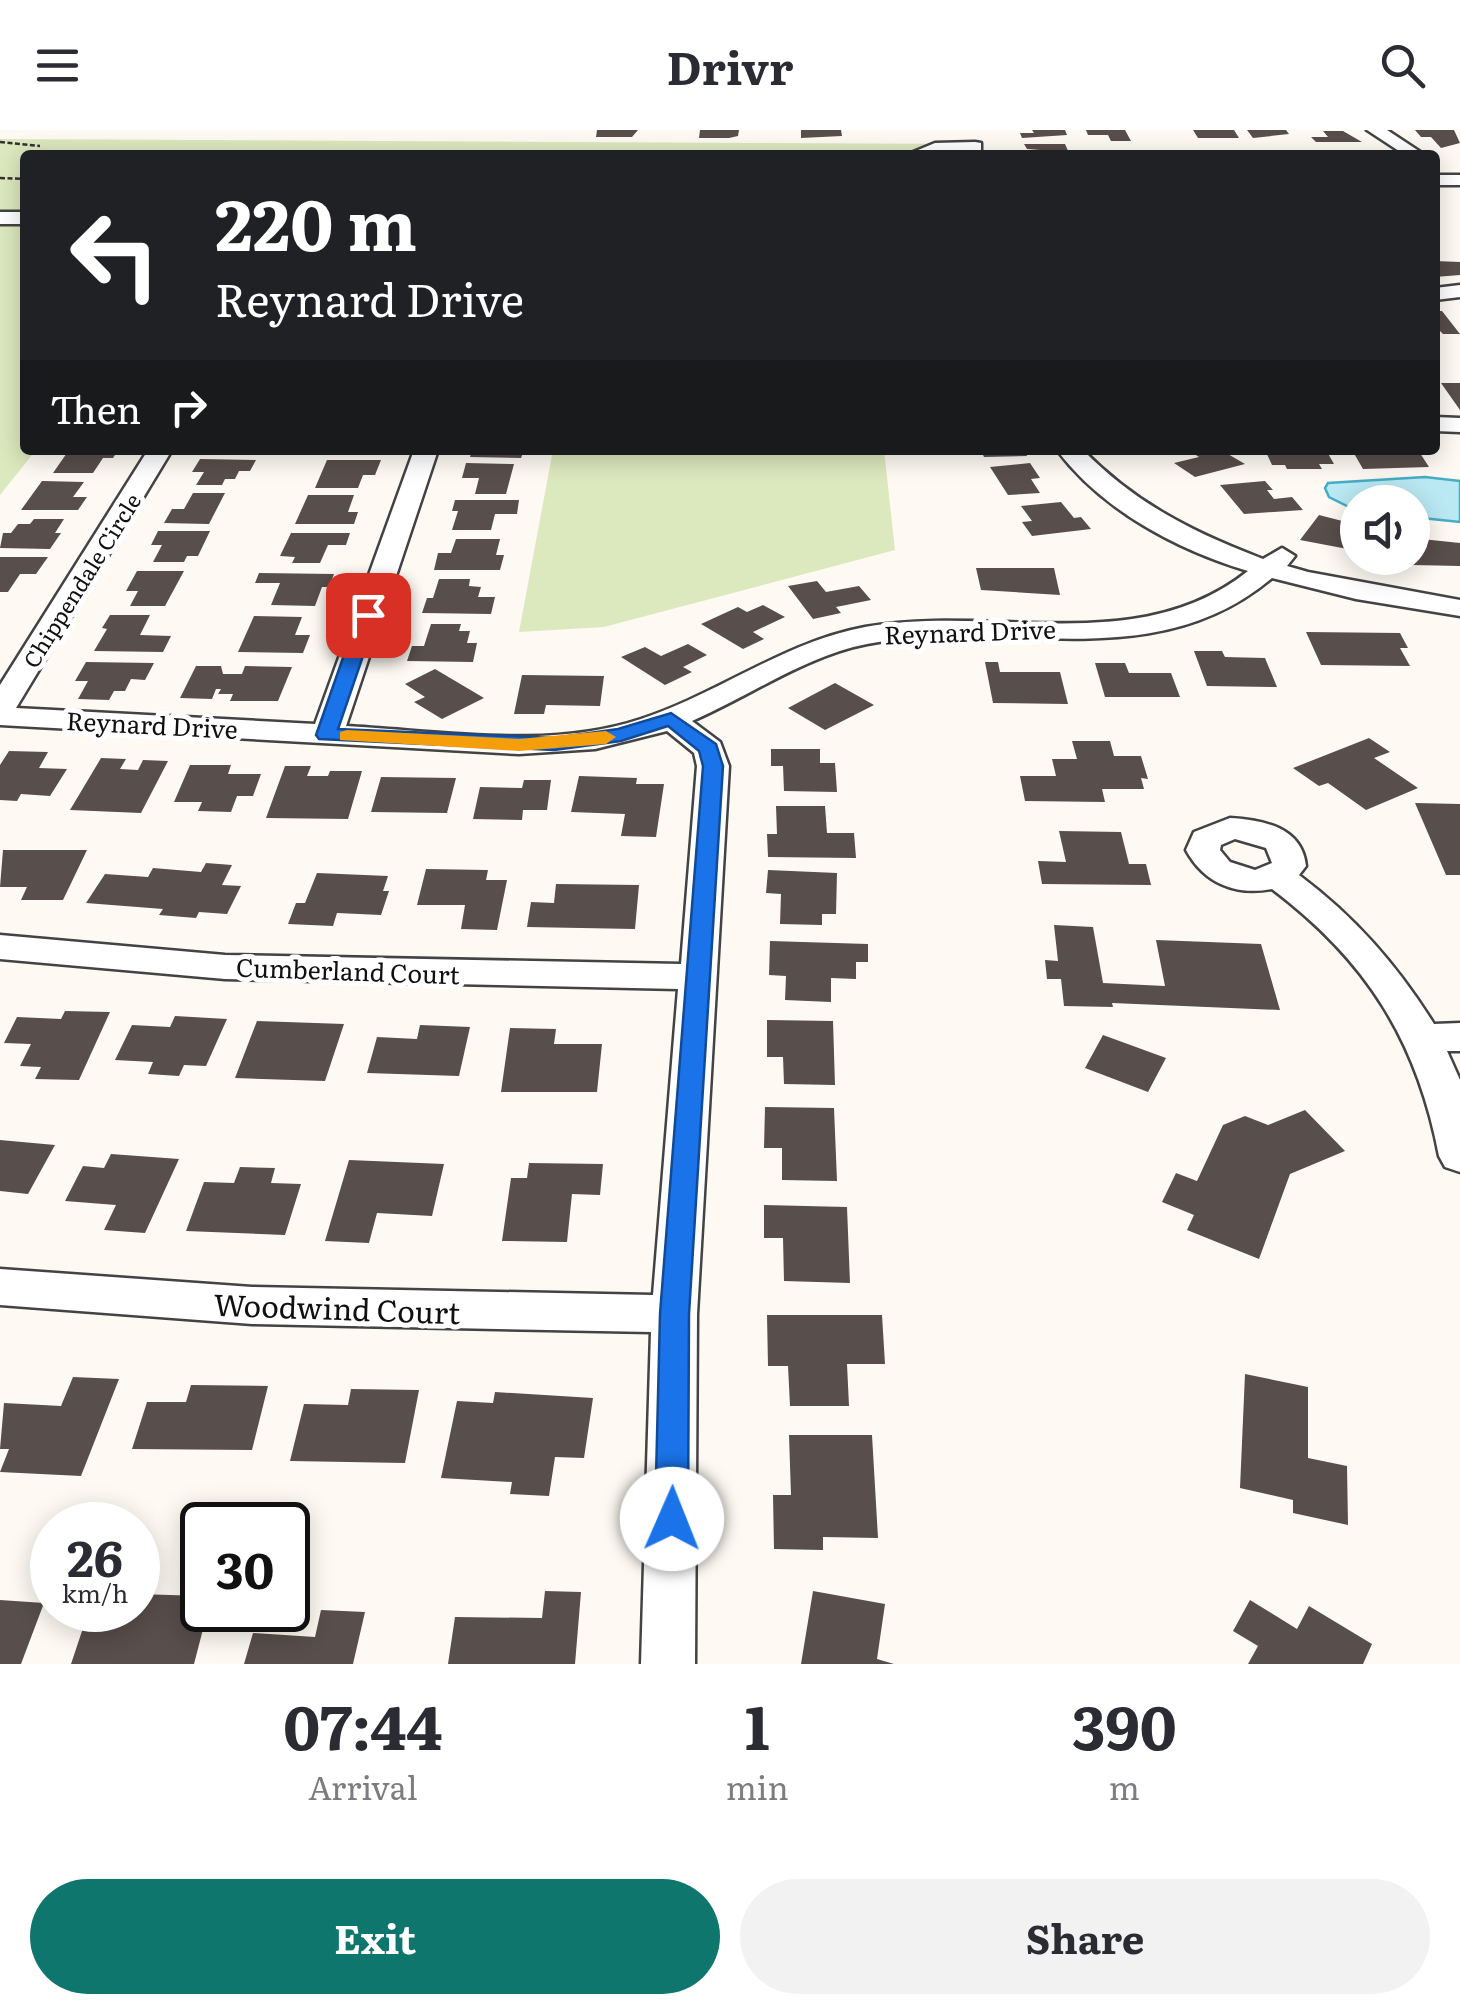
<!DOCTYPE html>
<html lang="en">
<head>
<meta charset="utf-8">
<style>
	:root { --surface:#fff; --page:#f2f2f3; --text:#2b2b33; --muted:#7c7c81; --accent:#0f766e }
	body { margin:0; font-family:Literata,serif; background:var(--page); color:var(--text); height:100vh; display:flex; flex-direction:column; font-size:38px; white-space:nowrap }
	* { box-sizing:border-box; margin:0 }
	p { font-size:32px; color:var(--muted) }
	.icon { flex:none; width:55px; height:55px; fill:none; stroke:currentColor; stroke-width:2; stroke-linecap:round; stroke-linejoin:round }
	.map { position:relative; height:1534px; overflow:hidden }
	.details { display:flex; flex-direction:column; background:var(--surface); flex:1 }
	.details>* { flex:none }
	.top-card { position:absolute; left:20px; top:20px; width:1420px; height:305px; border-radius:10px; box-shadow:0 5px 25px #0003; background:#202124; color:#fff; overflow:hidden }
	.controls { position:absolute; left:1340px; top:355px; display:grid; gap:20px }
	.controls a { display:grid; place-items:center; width:90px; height:90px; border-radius:50%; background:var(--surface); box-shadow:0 5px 25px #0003; font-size:50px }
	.speed { position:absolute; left:30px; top:1372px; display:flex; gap:20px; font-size:50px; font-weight:700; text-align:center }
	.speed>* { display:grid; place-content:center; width:130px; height:130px; border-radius:50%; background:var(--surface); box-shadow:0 5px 25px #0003; line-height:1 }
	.speed small { font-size:25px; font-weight:400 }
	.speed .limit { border:5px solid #111; border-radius:15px; background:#fff; color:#111 }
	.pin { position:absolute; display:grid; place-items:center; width:85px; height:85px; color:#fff; margin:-42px; border-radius:20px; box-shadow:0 5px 15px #0006 }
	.me { position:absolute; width:110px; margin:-55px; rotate:1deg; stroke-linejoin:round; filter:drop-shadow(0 0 8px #0008) }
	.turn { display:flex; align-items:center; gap:35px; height:210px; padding:0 30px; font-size:45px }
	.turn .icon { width:130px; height:130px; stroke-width:2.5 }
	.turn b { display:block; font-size:70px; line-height:85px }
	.then { display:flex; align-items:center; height:95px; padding:0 30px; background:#0003; gap:20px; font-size:38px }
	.eta { display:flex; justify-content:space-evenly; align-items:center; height:170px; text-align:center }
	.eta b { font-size:60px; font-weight:700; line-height:70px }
	.button { display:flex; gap:20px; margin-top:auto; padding:20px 30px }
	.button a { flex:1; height:115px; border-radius:60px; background:var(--accent); color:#fff; font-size:40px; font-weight:700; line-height:115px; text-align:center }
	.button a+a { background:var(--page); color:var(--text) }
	header { display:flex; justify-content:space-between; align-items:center; height:130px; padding:0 30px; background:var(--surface); font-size:45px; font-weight:700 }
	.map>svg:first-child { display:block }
</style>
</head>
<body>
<header><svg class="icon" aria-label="menu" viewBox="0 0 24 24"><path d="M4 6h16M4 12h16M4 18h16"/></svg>Drivr<svg class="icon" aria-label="search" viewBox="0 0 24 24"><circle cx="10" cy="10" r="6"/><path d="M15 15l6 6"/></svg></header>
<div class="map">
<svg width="1460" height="1534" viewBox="0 0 1460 1534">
	<rect width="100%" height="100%" fill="#fefaf3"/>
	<path fill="#dce8bd" d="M0,9L967,14L969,25H25V320H36L0,365Z
		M553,320H884L895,420L604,497L519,502Z"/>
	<path fill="#bae9f3" stroke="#45adc6" stroke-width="2.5" d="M1425,347L1460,351V392L1413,387L1412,372H1358L1357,381L1329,367L1325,358L1328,353Z"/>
	<path fill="#584e4c" d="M597,0H638L632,7H596Z
		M700,0H739L738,6L729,8H699Z
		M801,0H841L842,6L801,8Z
		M1032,0H1065L1067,5L1022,8L1020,3H1034Z
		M1086,0H1125L1131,11H1111L1108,5H1088Z
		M1193,0H1234L1239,8H1198Z
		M1247,0H1286L1289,4L1253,8Z
		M1415,0H1454L1460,13L1441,18L1431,7H1421Z
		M1323,1H1343L1362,12H1316L1311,7H1328Z
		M1024,14H1065L1069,23L1042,25L1040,20L1027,19Z
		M1435,131L1460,132V145L1435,147Z
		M1435,181H1442L1460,204H1443L1435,196Z
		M1441,253H1460V280Z
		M69,320H118L113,328H103L93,343H53Z
		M472,320H524L521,328L470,327Z
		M981,320H1025L1027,326L984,327Z
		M1188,320H1221L1245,334L1195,347L1174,333L1199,327Z
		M1265,320H1326L1334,334H1319L1322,339H1287L1285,335H1272Z
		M1352,320H1418L1429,337L1363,339Z
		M200,329L256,330L250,341H239L235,349H225L222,355H196L204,342H192Z
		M327,330H381L375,345H363L358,358H315Z
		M466,333L514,334L506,364H475L479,348H462Z
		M1030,333L1040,348L1031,349L1040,363L1008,365L990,337Z
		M42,351L84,352L73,367H87L78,380H21Z
		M1265,351L1273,360H1267L1274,369L1292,367L1303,380L1244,384L1220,355Z
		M193,363H225L209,394L164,393L172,379H184Z
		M308,365H354L348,382H358L354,394H295Z
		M455,370H519L517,384H495L491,400H452L458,381H452Z
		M1061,372L1074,388L1081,387L1091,399L1032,406L1022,392L1032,391L1021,376Z
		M1319,385L1358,395V421L1300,410Z
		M34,389H64L55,403H61L50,419L0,418L3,403H11L18,394H30Z
		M158,401H210L198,426H187L184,432H153L162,415H151Z
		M291,403H350L346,415H328L320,433H292L295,427L280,426Z
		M1412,408L1460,413V436L1413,435Z
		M456,409H500L496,425H504L500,440H434L438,423H451Z
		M0,427H48L36,444H20L8,462H0Z
		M976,438H1054L1060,465L981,460Z
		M137,441H184L165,476H130L138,461H126Z
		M259,443L334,444L329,457H322L315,476L271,475L280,453H255Z
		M439,449H470L469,456L481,457L478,467H495L491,484L422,483L427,468H433Z
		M817,451L826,462L859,456L871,470L836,477L841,483L813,489L788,456Z
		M763,475L785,487L753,502L764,509L743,519L701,494L738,477L747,482Z
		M110,485H150L140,505L171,506L163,522L94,521L107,499L102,498Z
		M254,486L302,487L295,505H310L303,523L238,522Z
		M431,494H461L459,501H470L467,513H477L473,532L407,531L412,516H424Z
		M1306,502L1400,503L1408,518H1400L1410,536L1321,535Z
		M688,514L707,525L683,537L692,542L665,555L621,527L645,517L661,526Z
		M1194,521H1222L1225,527L1265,528L1277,557L1207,556Z
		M86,532L154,533L145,550L131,549L125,561H114L109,570L78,569L88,551H75Z
		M985,532H998L1000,542H1060L1068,574L993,573Z
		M1095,533H1125L1129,543H1171L1180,567H1105Z
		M196,536H221L223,544H242L245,536L292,537L278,571H230L233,564H218L221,559H216L212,569L180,568Z
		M435,539L484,568L442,589L414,572L425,567L405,554Z
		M522,545L604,546L600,576L546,575L544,584H514Z
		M835,553L874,575L825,600L788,578Z
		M1369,608L1390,622L1374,628L1418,658L1366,680L1328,653L1319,656L1293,638Z
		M1072,611H1110L1114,626H1141L1148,649L1141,648L1144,659H1102L1105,672L1025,671L1020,646H1056L1052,629H1077Z
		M771,619H820V633H835L837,662L784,661L783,636H771Z
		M9,621L48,622L39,638L67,639L50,666L21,664L17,671L0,670V635Z
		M101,628L126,629L120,639L138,640L143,630L168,631L141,683L70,680Z
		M190,635H231L228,644H261L253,666H237L231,682L198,681L202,672H174Z
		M285,636H311L307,646H328L330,641H362L348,689L266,688Z
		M579,646L637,648L636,654H664L656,707L621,706L625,684L571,682Z
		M381,647L456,648L447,683L371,682Z
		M524,650H551L547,680H523L522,690L473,689L480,657L522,658Z
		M1415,673L1460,674V745H1446Z
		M776,676H825L827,703H854L856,728L768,727L767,704H777Z
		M1059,701L1121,702L1129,734H1146L1151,755L1042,754L1038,731L1066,732Z
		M3,720H87L63,770H21L27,757H0Z
		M206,733L232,735L222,755L241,756L227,784L199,782L196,788L159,785L163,779L86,773L105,744L148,747L153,738L201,742Z
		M426,739L488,740L486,750H507L497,800L461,799L465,775H417Z
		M768,740L837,743L836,784H822V795L780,794L781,764L766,763Z
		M317,743L388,746L383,761H389L381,785L337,783L333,796L288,794L296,773H305Z
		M556,754L639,755L635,799L527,797L531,772L554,773Z
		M1054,795L1093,797L1103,853L1165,856L1156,810L1261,814L1280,880L1112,873L1113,877L1064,876L1061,849H1047L1045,830L1058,831Z
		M770,811L868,814V832H856V849L831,848V872L785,870L786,846L769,845Z
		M65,881L110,882L79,950L35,949L41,937L20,936L31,914L4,913L17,887L61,889Z
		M175,886L227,889L206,936L184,935L179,946L148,944L153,932L115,930L132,895L170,897Z
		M767,890L833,891L835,955L784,954L783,927H767Z
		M257,891L344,894L325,951L235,948Z
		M420,895L470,897L459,946L367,943L377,907L417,909Z
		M510,898L556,899L554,914H602L597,962H501Z
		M1103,905L1166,928L1148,962L1085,938Z
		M765,977L834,978L837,1051L782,1050V1018H764Z
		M1305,980L1345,1021L1290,1044L1259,1129L1187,1100L1194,1085L1162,1072L1176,1043L1197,1051L1223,995L1245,986L1268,995Z
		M0,1010L55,1015L28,1064L0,1061Z
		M111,1024L179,1029L145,1103L104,1100L116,1075L65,1071L83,1036L104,1038Z
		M349,1030L444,1034L432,1086L377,1083L369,1113L325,1111Z
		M529,1033L603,1034L600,1065L572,1064L567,1112L502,1111L511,1048H527Z
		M240,1037L275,1038L271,1053L301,1054L285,1105L186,1101L204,1052L234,1053Z
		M764,1075L847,1077L850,1153L784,1151L783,1108H764Z
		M767,1185H882L885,1234H847L849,1276H790L788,1236H768Z
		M1245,1244L1308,1257V1328L1347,1336L1348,1395L1293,1383V1370L1240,1358Z
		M73,1247L119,1249L81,1346L0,1342L9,1319H0L4,1273L61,1276Z
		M191,1255L268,1256L252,1320L132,1319L147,1272H186Z
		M351,1259L419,1260L405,1333L290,1331L304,1274L348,1275Z
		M495,1262L593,1268L584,1328L555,1327L549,1366L510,1364L512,1352L441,1348L457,1271L493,1273Z
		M789,1305H872L878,1408L823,1407V1420L774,1419L773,1365H791Z
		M545,1461L581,1462L575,1534H448L455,1487L542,1488Z
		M813,1461L885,1474L877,1529L894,1534H801Z
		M138,1464L202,1466V1480H208L194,1534H71L89,1480H138Z
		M0,1470L44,1473L21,1534H0Z
		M1250,1470L1297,1499L1309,1476L1372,1514L1363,1534H1248L1258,1516L1233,1501Z
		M321,1480L365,1482L353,1534H244L253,1503L315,1507Z"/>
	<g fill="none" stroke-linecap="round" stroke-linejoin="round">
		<defs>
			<path id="minor" d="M1367,0H1387L1425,25H1405Z
				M975,12L981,13V21L906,25L935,13Z
				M1435,45H1460V55H1435Z
				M0,82H25V94H0Z
				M1460,155V167L1435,170V158Z
				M1435,287L1460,288V302L1435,301Z
				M148,320H172L16,578L315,594L414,320H438L346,596C441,601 548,620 641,589C718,564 784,512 865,497C993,474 1138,529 1248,441C1177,420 1102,380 1057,320H1083C1134,372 1190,401 1258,427L1263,429L1282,418L1295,426L1287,436L1308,442L1460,470V486L1356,469L1272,448C1152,549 1006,487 867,514C805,526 750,566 692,591L720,612L729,636L697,1184L695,1534H641L651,1202L252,1194L0,1175V1139L252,1157L653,1165L678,859L225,849L0,829V805L225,825L681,834L697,636L694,623L667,601L595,619L519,624L0,595V555Z
				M1230,688C1263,690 1302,697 1306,736L1299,745C1355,787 1397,835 1434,894L1460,893V921H1447L1460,950V1042L1445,1037L1439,1026C1417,910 1366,830 1272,759C1235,766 1204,753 1186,720L1194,702ZM1235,709L1266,718L1272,733L1255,740L1230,732L1220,720L1221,715Z"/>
		</defs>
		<use href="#minor" stroke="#434343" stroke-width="5"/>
		<path stroke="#323232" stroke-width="2.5" stroke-dasharray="5 2.5" stroke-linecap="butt" d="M0,12L40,16
			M0,48L25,49"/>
		<use href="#minor" fill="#fff" fill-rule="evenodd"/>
	</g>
	<path fill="#1a73e8" stroke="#114b97" stroke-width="2.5" d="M368,480L377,485L338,599L554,608L618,599L671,583L716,614L723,636L689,1184L688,1389L683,1400L672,1404L660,1400L655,1389L660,1184L703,636L699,621L668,596L621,611L554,620L319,609L316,605L358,485Z"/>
	<path fill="#f59e0b" d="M347,600L519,609L606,601L616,607L606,614L519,621L340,610V602Z"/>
	<g text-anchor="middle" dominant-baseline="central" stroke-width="10" stroke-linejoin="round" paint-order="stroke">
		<g font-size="22" fill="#101010" stroke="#fff">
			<text transform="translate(81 450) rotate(-58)">Chippendale Circle</text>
		</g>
		<g font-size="25" fill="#101010" stroke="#fff">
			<text transform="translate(970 501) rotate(-2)">Reynard Drive</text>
			<text transform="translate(152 594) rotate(3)">Reynard Drive</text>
			<text transform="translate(348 840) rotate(2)">Cumberland Court</text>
		</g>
		<g font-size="30" fill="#101010" stroke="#fff">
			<text transform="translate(337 1177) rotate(2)">Woodwind Court</text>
		</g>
	</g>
</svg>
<div class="controls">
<a><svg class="icon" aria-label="sound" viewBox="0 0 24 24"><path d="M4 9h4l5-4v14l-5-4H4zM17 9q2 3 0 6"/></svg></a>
</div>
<div class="speed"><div>26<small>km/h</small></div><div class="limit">30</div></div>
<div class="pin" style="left:368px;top:485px;background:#d93025"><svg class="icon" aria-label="arrive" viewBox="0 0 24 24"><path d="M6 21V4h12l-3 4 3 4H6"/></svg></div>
<svg class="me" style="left:672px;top:1389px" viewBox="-20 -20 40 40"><circle r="19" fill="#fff"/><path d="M0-13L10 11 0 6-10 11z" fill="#1a73e8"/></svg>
<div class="top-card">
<div class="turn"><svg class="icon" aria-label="left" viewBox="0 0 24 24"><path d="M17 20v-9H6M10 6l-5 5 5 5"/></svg><div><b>220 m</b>Reynard Drive</div></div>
<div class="then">Then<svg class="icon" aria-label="right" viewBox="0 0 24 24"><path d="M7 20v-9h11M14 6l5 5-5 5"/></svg></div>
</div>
</div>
<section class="details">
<div class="eta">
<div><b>07:44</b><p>Arrival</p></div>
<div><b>1</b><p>min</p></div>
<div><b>390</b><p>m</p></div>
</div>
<div class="button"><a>Exit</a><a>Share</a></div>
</section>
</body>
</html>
